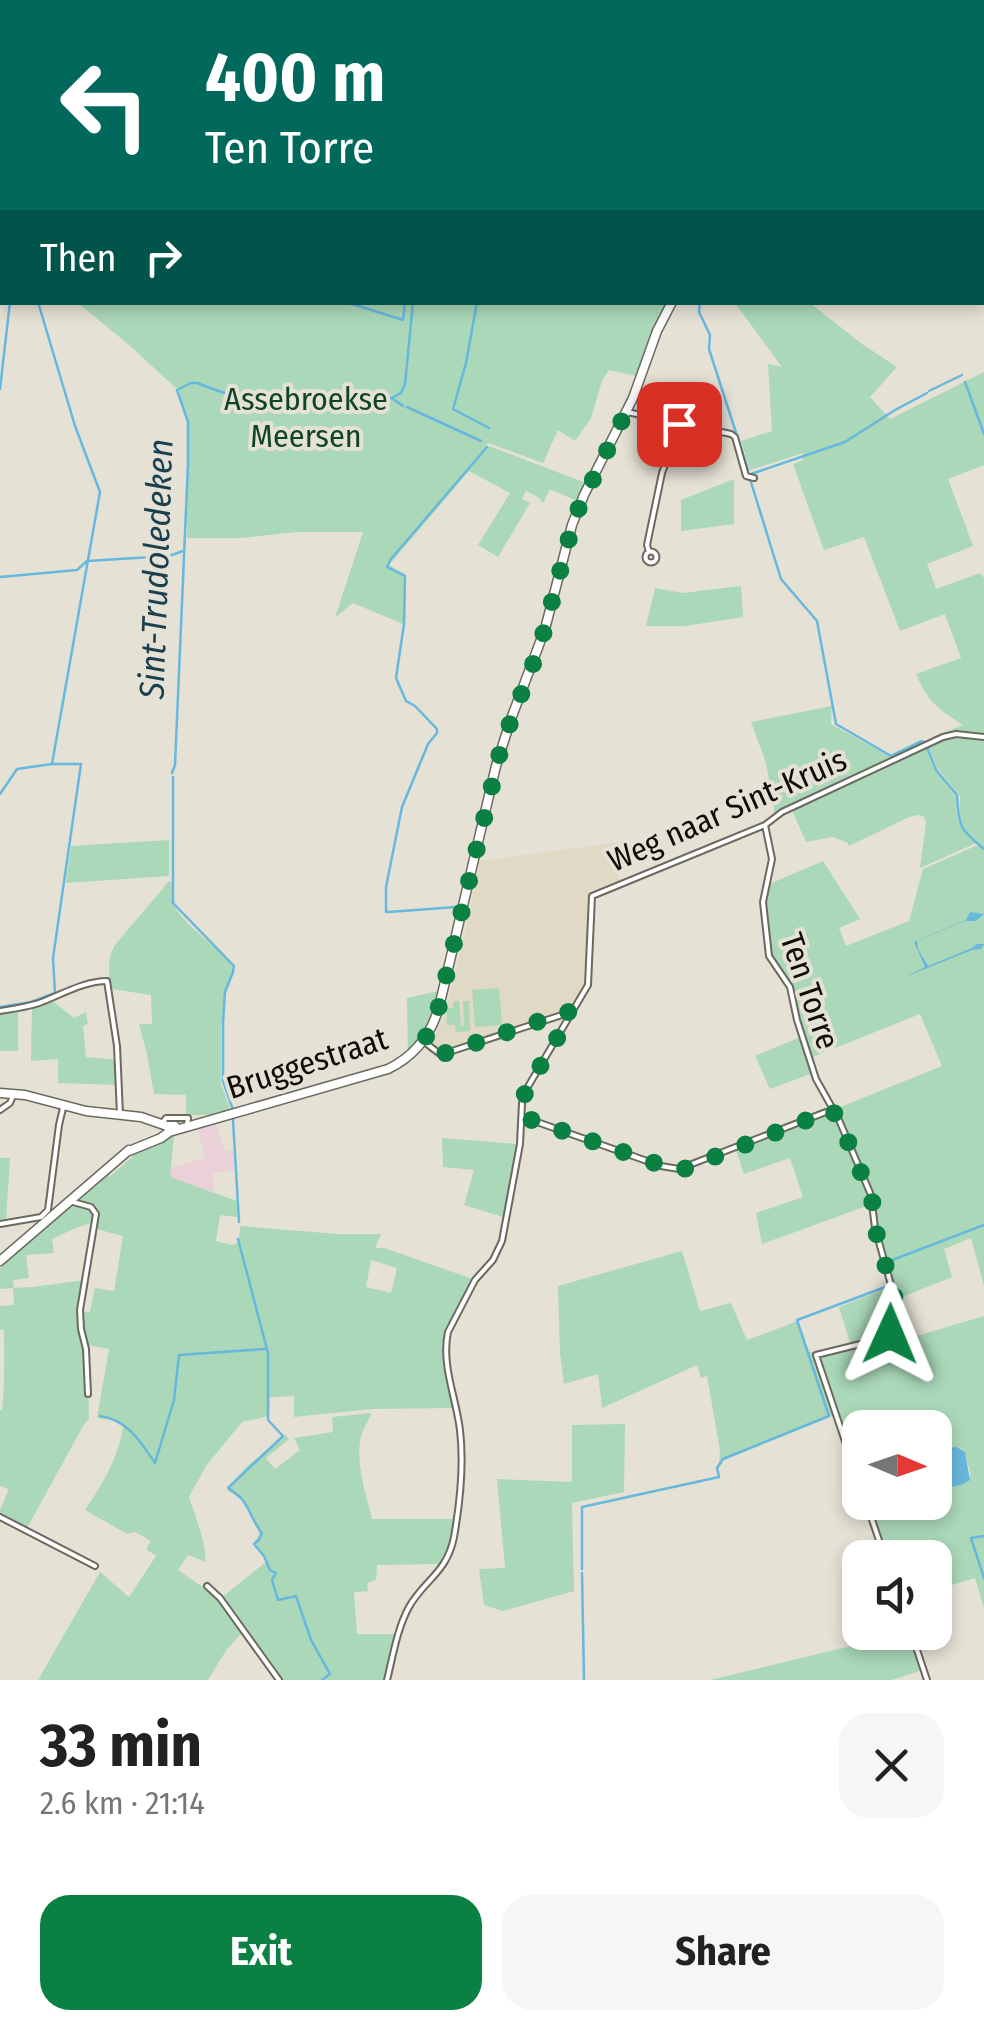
<!DOCTYPE html>
<html lang="en">
<head>
<meta charset="utf-8">
<style>
	:root { --surface:#fff; --page:#f6f6f6; --text:#222; --muted:#767676; --accent:#0b8043 }
	body { margin:0; font-family:"Fira Sans Condensed",sans-serif; background:var(--page); color:var(--text); height:100vh; display:flex; flex-direction:column; font-size:38px; white-space:nowrap }
	* { box-sizing:border-box; margin:0 }
	p { font-size:32px; color:var(--muted) }
	.icon { flex:none; width:55px; height:55px; fill:none; stroke:currentColor; stroke-width:2; stroke-linecap:round; stroke-linejoin:round }
	.map { position:relative; height:1680px; overflow:hidden }
	.panel { display:flex; flex-direction:column; background:var(--surface); flex:1 }
	.panel>* { flex:none }
	.top-card { position:absolute; left:0px; top:0px; width:985px; height:305px; box-shadow:0 5px 15px #0003; background:#00695c; color:#fff; overflow:hidden }
	.needle { width:65px; rotate:92deg }
	.tools { position:absolute; left:842px; top:1410px; display:grid; gap:20px }
	.tools a { display:grid; place-items:center; width:110px; height:110px; border-radius:20px; background:var(--surface); box-shadow:0 5px 15px #0003; font-size:50px }
	.pin { position:absolute; display:grid; place-items:center; width:85px; height:85px; color:#fff; margin:-42px; border-radius:20px; box-shadow:0 5px 15px #0006 }
	.me { position:absolute; width:110px; margin:-55px; rotate:1deg; stroke-linejoin:round; filter:drop-shadow(0 0 8px #0008) }
	.turn { display:flex; align-items:center; gap:35px; height:210px; padding:0 40px; font-size:45px }
	.turn .icon { width:130px; height:130px; stroke-width:2.5 }
	.turn b { display:block; font-size:70px; line-height:85px }
	.then { display:flex; align-items:center; height:95px; padding:0 40px; background:#0003; gap:20px; font-size:38px }
	.round { display:grid; place-items:center; flex:none; width:105px; height:105px; border-radius:30px; background:var(--page) }
	.summary { display:flex; align-items:center; justify-content:space-between; height:170px; padding:0 40px }
	h1 { font-size:60px; font-weight:700; line-height:75px }
	.action { display:flex; gap:20px; margin-top:auto; padding:20px 40px }
	.action a { flex:1; height:115px; border-radius:30px; background:var(--accent); color:#fff; font-size:40px; font-weight:700; line-height:115px; text-align:center }
	.action a+a { background:var(--page); color:var(--text) }
	.map>svg:first-child { display:block }
</style>
</head>
<body>
<div class="map">
<svg width="984" height="1680" viewBox="0 0 984 1680">
	<rect width="100%" height="100%" fill="#e5e1d5"/>
	<path fill="#ead0d7" d="M216,1124L225,1152L233,1150L234,1171L213,1172L214,1192L169,1177L170,1168L205,1158L198,1129Z"/>
	<path fill="#dfd9c5" d="M613,843L619,881L589,891L588,982L575,1005L549,1016L447,1051L443,1052L431,1044L445,1013L466,929L480,861Z"/>
	<path fill="#aad8b8" fill-rule="evenodd" d="M80,0H608V2H79Z
		M78,303H666L636,376L609,370L602,381L591,418L575,441L558,430L543,463L488,443L475,461L489,446L586,483L577,501L550,489L543,503L538,497L526,491L522,499L530,503L498,557L478,545L510,493L469,471L389,565L405,574L403,624L353,603L335,618L363,532H297L241,538H187L188,422L178,390L128,344Z
		M735,303H810L862,344L897,367L870,397L890,419L984,372V465L948,479L973,546L927,564L936,589L980,573L984,578V1286L971,1238L944,1249L952,1277L897,1299L899,1305H902L913,1337L984,1316V1608L975,1578L935,1590V1558L886,1557L867,1503L935,1502V1490L961,1485L971,1476L964,1450L957,1447L935,1448V1428H860V1483L835,1415L724,1460L719,1468L720,1450L707,1376L701,1378L697,1365L602,1408L598,1374L564,1384L560,1353L558,1286L682,1251L700,1311L731,1303L747,1340L798,1321L809,1352H813L816,1359L817,1355L886,1339L889,1335L869,1341L850,1342L839,1307L890,1287L887,1271L889,1270L875,1222L873,1201L833,1110L942,1066L920,1014L810,1058L798,1020L793,990L771,959L764,910L767,885L823,861L860,919L839,928L846,946L909,921L923,869L978,845C974,838 967,834 963,827C958,817 960,806 960,796L937,768L928,745L932,738L963,725C938,709 927,701 916,674L961,658L945,614L900,631L864,537L824,550L793,464L803,460V453L750,470L741,441L772,431L768,364L782,367Z
		M734,479V524L681,531V500Z
		M741,586L743,617L685,626H646L655,588L683,593Z
		M832,706L831,724L894,759L923,746L926,747L934,768L957,798C954,818 960,830 976,843L920,868L926,823L924,817L918,815L909,817L849,846L847,842L832,837L806,842L791,808L775,814L766,763L751,722Z
		M169,840V876L66,883L71,846Z
		M169,881L172,883C173,891 171,901 175,907C188,930 221,947 234,969L225,994L221,1026V1084L231,1111L215,1115H186V1095L154,1094L147,1054L139,1024H152L151,995L112,989C108,974 107,958 115,945Z
		M499,988L502,1025L475,1027L472,990Z
		M439,991L429,1026L408,1054L407,998Z
		M50,999L74,1018L86,1012L88,1024L83,1026L86,1057L117,1060L119,1085L58,1083V1059L31,1061L32,1007Z
		M459,1001L461,1026L464,1025L463,1001H469L470,1031L456,1032L455,1025H447L446,1008H453V1002Z
		M18,1009V1051H0V1012Z
		M801,1037L813,1073L770,1089L755,1056Z
		M828,1113L836,1116L871,1197L872,1204L762,1244L756,1213L803,1197L790,1158L744,1174L736,1150Z
		M174,1135L170,1177L237,1201V1217L220,1215L216,1241L232,1245L239,1242L240,1226L338,1234H381L375,1248H384L473,1279C458,1304 440,1330 443,1361C445,1377 451,1392 454,1408L372,1409L294,1417V1396L270,1397L269,1416L242,1422L206,1466L189,1497C196,1518 205,1540 206,1562L188,1555L178,1570L220,1599L268,1560L254,1543L259,1534C257,1517 243,1498 228,1491C240,1468 265,1452 285,1435L289,1439L266,1458L275,1469L300,1450L294,1438L333,1432L332,1417L372,1413C368,1420 364,1428 361,1436C355,1462 366,1495 372,1519H454L451,1546L441,1564L377,1565L376,1580L367,1583L368,1591L354,1592L357,1634H398L385,1680H280L239,1626L242,1633L227,1649L208,1680H38L100,1572L129,1597L156,1556L146,1549L151,1541L135,1532L127,1534L85,1510C103,1483 118,1459 123,1427L112,1420L97,1418L109,1349L87,1345L89,1418L83,1426L26,1530L0,1516V1510L9,1489L0,1486V1410H2C5,1383 4,1356 4,1330L0,1329V1306L14,1305L13,1288L0,1289V1268L73,1204L87,1207L94,1211L95,1222L78,1227L52,1239L54,1253L26,1255L29,1278L13,1280L14,1288L33,1287L85,1280L80,1311L90,1312L95,1288L114,1291L123,1236L96,1229V1210L93,1206L76,1202L99,1184L107,1174L110,1176L131,1158L133,1154L163,1143ZM371,1260L397,1268L391,1293L366,1287Z
		M442,1138L516,1144L503,1217L464,1205L474,1170L443,1167Z
		M0,1158H10L6,1221L0,1222Z
		M625,1424L624,1492L572,1503L574,1591L503,1611L484,1605L479,1569L505,1568L497,1479L572,1482V1425Z
		M909,1632L923,1670L892,1680H710Z"/>
	<path fill="#67b8de" d="M970,912L984,914L976,921H965L917,941L918,949L928,966L972,948L977,944H984L981,949L972,950L905,977L925,967L914,942L966,920Z
		M957,1447L965,1452L970,1480L961,1485L935,1490V1448Z"/>
	<g fill="none" stroke-linecap="round" stroke-linejoin="round">
		<path stroke="#67b8de" stroke-width="2.5" d="M121,0L132,2
			M418,0V2
			M426,0V2
			M438,0L439,2
			M456,0L457,2
			M491,0L492,2
			M615,0L616,2
			M75,2V0
			M474,2L485,0
			M529,2L530,0
			M561,2L562,0
			M581,2L582,0
			M0,80L2,79
			M0,252L2,253
			M346,302L403,320L405,302
			M477,302L466,363L453,409L489,428
			M700,302L699,312L710,335L709,349L748,470
			M965,382L984,434
			M0,389L10,302
			M929,391L962,375
			M393,399L403,406
			M407,407L481,441
			M751,474L845,442L895,410L927,393
			M750,479L781,579L817,621L836,724L891,756L922,741L924,742
			M0,577L77,570L87,561L169,556L183,551
			M927,747L936,770L957,795C959,826 959,829 984,849
			M172,773L175,765L188,464V422L177,390L191,383H197C223,393 253,404 281,406C318,408 355,401 392,398L401,393L405,384L413,302
			M173,777V903L234,966L233,972L225,992L223,1023V1081L233,1110
			M0,794L17,769L52,764L100,492L75,426L38,302
			M456,907L389,912H386V887L402,807L428,744L437,733V729L415,706L406,701L396,678L404,624L405,576L387,567L391,559L487,447
			M0,1007L31,1002L55,993L53,958L81,764H52
			M233,1120L239,1222
			M238,1239L268,1353V1420L283,1436L228,1488C232,1491 237,1494 241,1498C250,1508 253,1523 262,1533L259,1540L254,1544L264,1556L270,1570L276,1573L272,1580L278,1600L296,1596L311,1640L330,1674L322,1680
			M887,1262L984,1225
			M100,1416C128,1420 140,1441 155,1463L174,1400L179,1355L265,1349
			M984,1536L971,1538L984,1578
			M582,1569V1507L719,1477L717,1468L723,1459L829,1416L797,1320L888,1286L883,1264
			M582,1573L584,1680"/>
		<defs>
			<path id="street" d="M611,0L612,2
				M726,0V2
				M783,2L787,0
				M627,412L731,434L735,437L746,476L754,478
				M645.5 557a5.5 5.5 0 1 1 11 0a5.5 5.5 0 1 1-11 0Z
				M649,552L647,545L662,473L679,426
				M765,825L772,859L763,902L769,956L790,987L797,1020L816,1079L839,1120L871,1195L875,1228L897,1306L889,1337L816,1355L860,1486
				M0,1011C13,1009 27,1007 39,1003C61,995 84,981 107,981L117,1046L120,1115
				M423,1041L440,1054L446,1053L571,1012
				M0,1110L10,1103L13,1096
				M523,1117L661,1166L679,1169L831,1110
				M162,1123L166,1118H188L187,1125
				M73,1202L91,1207L96,1214L80,1310L81,1329L86,1349L88,1394
				M0,1224L41,1217L48,1210L59,1125L63,1108
				M866,1502L885,1558
				M0,1517L95,1566
				M207,1586L220,1598L279,1680
				M911,1632L927,1680
				M387,1680C393,1656 397,1629 409,1607C424,1580 447,1573 454,1537C460,1503 464,1464 460,1430C456,1397 441,1365 448,1332L475,1280L493,1260L502,1241L520,1144L522,1103L526,1090L588,985L592,896L765,825L782,812L943,737L956,734L984,737"/>
			<path id="secondary" d="M871,2L873,0
				M0,1093L25,1095L86,1111L141,1117L167,1126H175
				M129,1151L161,1138L169,1132L388,1069C415,1056 431,1035 439,1007L496,766L511,719L545,629L572,525L584,495L633,398L657,331L672,302
				M0,1261L129,1150"/>
		</defs>
		<use href="#street" stroke="#6c695e" stroke-width="8"/>
		<use href="#secondary" stroke="#6c695e" stroke-width="11"/>
		<use href="#street" stroke="#fff" stroke-width="4"/>
		<use href="#secondary" stroke="#fff" stroke-width="8"/>
	</g>
	<g fill="none" stroke-linecap="round" stroke-linejoin="round">
		<path stroke="#0b8043" stroke-width="18" stroke-dasharray="0 32.4" d="M679,424L626,412L575,516L540,646L502,744L439,1006L432,1028L423,1041L440,1054L446,1053L566,1012H571L568,1020L526,1090L522,1103L523,1117L672,1169H684L832,1110L839,1120L872,1199L875,1228L897,1306L890,1334"/>
	</g>
	<g text-anchor="middle" dominant-baseline="central" stroke-width="8" stroke-linejoin="round" paint-order="stroke">
		<g font-size="32" fill="#0f4527" stroke="#e5e1d5">
			<text x="306" y="399">Assebroekse<tspan x="306" dy="37">Meersen</tspan></text>
		</g>
		<g font-size="32" fill="#0d0c08" stroke="#e5e1d5">
			<text transform="translate(727 810) rotate(-24)">Weg naar Sint-Kruis</text>
			<text transform="translate(810 991) rotate(71)">Ten Torre</text>
			<text transform="translate(307 1063) rotate(-18)">Bruggestraat</text>
		</g>
		<g font-size="35" font-style="italic" fill="#1a3f4f" stroke="#e5e1d5">
			<text transform="translate(156 569) rotate(-88)">Sint-Trudoledeken</text>
		</g>
	</g>
</svg>
<div class="tools">
<a><svg class="needle" viewBox="-14 -14 28 28"><path d="M0-13l5 13h-10z" fill="#e53935"/><path d="M0 13l5-13h-10z" fill="#767676"/></svg></a>
<a><svg class="icon" aria-label="sound" viewBox="0 0 24 24"><path d="M4 9h4l5-4v14l-5-4H4zM17 9q2 3 0 6"/></svg></a>
</div>
<div class="pin" style="left:679px;top:424px;background:#d93025"><svg class="icon" aria-label="arrive" viewBox="0 0 24 24"><path d="M6 21V4h12l-3 4 3 4H6"/></svg></div>
<svg class="me" style="left:890px;top:1334px" viewBox="-20 -20 40 40"><path d="M0-17L14 15 0 8-14 15z" fill="#0b8043" stroke="#fff" stroke-width="4"/></svg>
<div class="top-card">
<div class="turn"><svg class="icon" aria-label="left" viewBox="0 0 24 24"><path d="M17 20v-9H6M10 6l-5 5 5 5"/></svg><div><b>400 m</b>Ten Torre</div></div>
<div class="then">Then<svg class="icon" aria-label="right" viewBox="0 0 24 24"><path d="M7 20v-9h11M14 6l5 5-5 5"/></svg></div>
</div>
</div>
<section class="panel">
<div class="summary"><div><h1>33 min</h1><p>2.6 km · 21:14</p></div><a class="round"><svg class="icon" aria-label="close" viewBox="0 0 24 24"><path d="M6 6l12 12M18 6L6 18"/></svg></a></div>
<div class="action"><a>Exit</a><a>Share</a></div>
</section>
</body>
</html>
